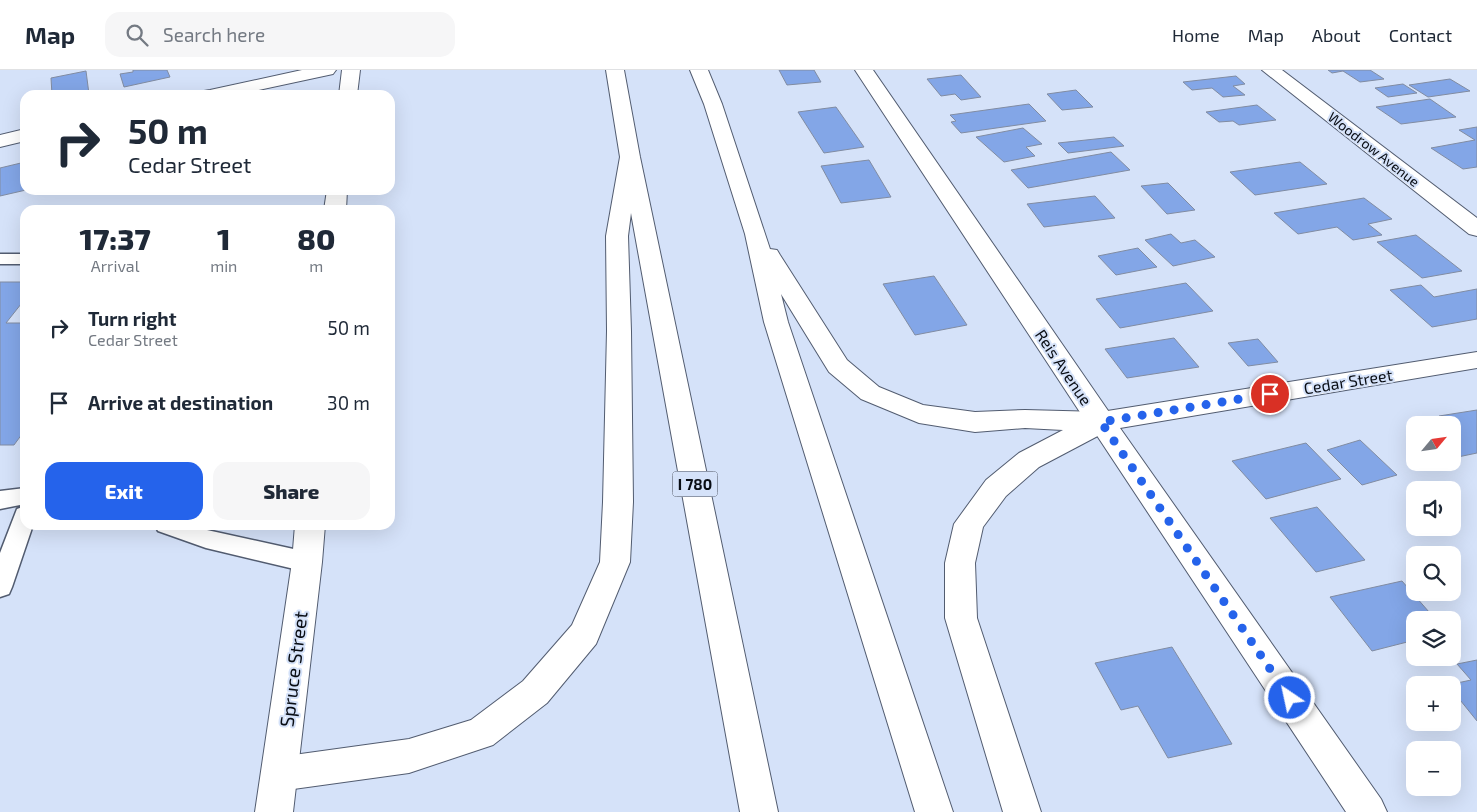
<!DOCTYPE html>
<html lang="en">
<head>
<meta charset="utf-8">
<style>
	:root { --surface:#fff; --page:#f6f6f7; --text:#1f2937; --muted:#747a83; --line:#e0e1e3; --accent:#2563eb }
	body { margin:0; font-family:"Exo 2",sans-serif; background:var(--page); color:var(--text); height:100vh; display:flex; flex-direction:column; font-size:19px; white-space:nowrap }
	* { box-sizing:border-box; margin:0 }
	p { font-size:16px; color:var(--muted) }
	.icon { flex:none; width:28px; height:28px; fill:none; stroke:currentColor; stroke-width:2; stroke-linecap:round; stroke-linejoin:round }
	.map { position:relative; flex:1; overflow:hidden }
	.side { position:absolute; left:20px; top:135px; width:375px; height:325px; display:flex; flex-direction:column; background:var(--surface); border-radius:15px; box-shadow:0 5px 20px #0002 }
	.side>* { flex:none }
	.hud { position:absolute; left:20px; top:20px; width:375px; height:105px; border-radius:15px; box-shadow:0 5px 20px #0002; background:#fff; color:var(--text); overflow:hidden }
	.needle { width:32px; rotate:61deg }
	.fabs { position:absolute; left:1406px; top:346px; display:grid; gap:10px }
	.fabs a { display:grid; place-items:center; width:55px; height:55px; border-radius:10px; background:var(--surface); box-shadow:0 5px 20px #0002; font-size:25px }
	.pin { position:absolute; display:grid; place-items:center; width:42px; height:42px; color:#fff; margin:-21px; border:2px solid #fff; border-radius:50%; box-shadow:0 1px 5px #0007 }
	.me { position:absolute; width:55px; margin:-28px; rotate:326deg; stroke-linejoin:round; filter:drop-shadow(0 0 4px #0008) }
	.turn { display:flex; align-items:center; gap:18px; height:105px; padding:0 25px; font-size:22px }
	.turn .icon { width:65px; height:65px; stroke-width:2.5 }
	.turn b { display:block; font-size:35px; line-height:42px }
	.eta { display:flex; justify-content:space-evenly; align-items:center; height:85px; text-align:center }
	.eta b { font-size:30px; font-weight:800; line-height:35px }
	.action { display:flex; gap:10px; margin-top:auto; padding:10px 25px }
	.action a { flex:1; height:58px; border-radius:15px; background:var(--accent); color:#fff; font-size:20px; font-weight:800; line-height:58px; text-align:center }
	.action a+a { background:var(--page); color:var(--text) }
	ul { padding:0; list-style:none }
	li { display:flex; align-items:center; gap:15px; height:75px; padding:0 25px }
	li div { flex:1 }
	li b { display:block; font-size:19px }
	li em { font-style:normal }
	header { display:flex; align-items:center; gap:30px; box-sizing:border-box; height:70px; padding:0 25px; background:var(--surface); border-bottom:1px solid var(--line) }
	header strong { font-size:24px }
	nav { display:flex; gap:28px; margin-inline-start:auto; font-size:18px }
	.search { width:350px; height:45px; background:var(--page); display:flex; align-items:center; gap:12px; box-sizing:border-box; padding:0 18px; border-radius:15px; color:var(--muted); font-size:19px }
	.map>svg:first-child { display:block }
</style>
</head>
<body>
<header>
<strong>Map</strong>
<div class="search"><svg class="icon" aria-label="search" viewBox="0 0 24 24"><circle cx="10" cy="10" r="6"/><path d="M15 15l6 6"/></svg>Search here</div>
<nav><a>Home</a><a>Map</a><a>About</a><a>Contact</a></nav>
</header>
<div class="map">
<svg width="1477" height="742" viewBox="0 0 1477 742">
	<rect width="100%" height="100%" fill="#d5e2f9"/>
	<path fill="#83a6e7" stroke="#818ca2" d="M133,0H167L170,7L124,17L120,4L133,2Z
		M779,0H814L821,12L787,15Z
		M1328,0H1370L1384,9L1360,12L1343,1L1332,3Z
		M86,1L89,24L52,25L51,8Z
		M961,5L981,27L961,30L955,24L941,26L927,9Z
		M1236,6L1245,14L1233,16L1245,25L1223,27L1212,18L1192,20L1183,12Z
		M1450,9L1470,21L1428,27L1409,15Z
		M1403,14L1417,23L1388,27L1375,18Z
		M1076,20L1093,37L1062,40L1047,24Z
		M1430,29L1456,47L1401,54L1376,37Z
		M1029,34L1046,51L961,63L951,52L956,51L950,45Z
		M1257,35L1276,50L1239,55L1233,51L1219,52L1206,42Z
		M836,37L864,77L824,83L798,42Z
		M1477,57V97L1463,99L1431,78L1475,70L1459,60Z
		M1023,58L1042,74L1026,77L1035,86L1004,92L976,67Z
		M1114,67L1124,76L1068,83L1058,73Z
		M1111,82L1130,100L1028,118L1011,100Z
		M869,90L891,127L841,133L821,96Z
		M25,92L26,120L0,126V98Z
		M1300,92L1327,114L1255,125L1230,102Z
		M1168,113L1195,140L1167,144L1141,116Z
		M1095,126L1115,148L1044,157L1027,134Z
		M1364,128L1392,149L1368,154L1382,165L1353,170L1337,157L1298,164L1274,143Z
		M1171,164L1181,173L1195,170L1215,187L1173,196L1145,170Z
		M1416,165L1462,201L1422,208L1377,172Z
		M1138,178L1157,197L1116,205L1098,186Z
		M934,206L967,255L915,265L883,214Z
		M0,212H25V229L6,253H25V360L14,375H0Z
		M1186,213L1213,241L1120,258L1096,229Z
		M1421,215L1434,227L1477,219V249L1432,257L1390,220Z
		M1174,268L1199,297L1127,308L1105,279Z
		M1258,269L1278,292L1248,296L1228,273Z
		M1477,340V383L1453,388L1452,355H1449L1439,346Z
		M1360,370L1397,405L1362,415L1327,380Z
		M1306,373L1341,409L1266,429L1232,391Z
		M1317,437L1365,490L1316,502L1270,448Z
		M1402,511L1436,550H1415V570L1372,581L1330,527Z
		M1172,577L1232,674L1168,688L1138,636L1121,640L1095,593Z
		M1477,590V651L1452,620V615H1448L1471,610L1457,594Z"/>
	<g fill="none" stroke-linecap="round" stroke-linejoin="round">
		<defs>
			<path id="lane" d="M0,184H25V194H0Z
				M25,418V434L0,439V421Z
				M25,436V455H33L12,517L9,524L0,527V483L17,439Z
				M155,455H192L207,460L307,482L315,485L319,492L315,499L307,502L206,478L158,461Z"/>
			<path id="street" d="M1262,0H1282L1477,148V166L1469,164Z
				M1477,282V298L1120,358L1381,729L1387,742H1346L1088,352L1091,345L1101,342Z"/>
			<path id="secondary" d="M302,0H336L333,4L235,25H201L204,21L210,20Z
				M342,0H360L357,25H339Z
				M855,0H873L1111,345L1114,352L1111,359L1101,362L1091,359Z
				M25,59V71L0,77V65Z
				M327,120H347L346,140H324Z
				M295,455H325L322,492L293,742H255L292,492Z"/>
			<path id="highway" d="M606,0H624L640,87L778,742H740L631,143L628,166L631,261L633,432L630,492L596,574L547,633L493,675L409,703L279,721L266,716L261,704L266,692L279,687L409,669L471,650L523,611L572,555L600,492L603,432L607,261L606,166L620,87Z
				M690,0H708L722,34L770,179L777,180L780,185L847,290L879,317L923,335L975,342L1025,340L1101,342L1111,345L1114,352L1111,359L1039,397L1006,426L983,457L975,493L977,548L1041,742H1003L945,548V493L954,454L986,410L1019,383L1063,360L1025,358L975,362L919,353L861,329L829,302L781,224L788,252L953,742H915L764,252L745,164L704,34Z"/>
		</defs>
		<use href="#lane" stroke="#525c70" stroke-width="3"/>
		<use href="#street" stroke="#525c70" stroke-width="2"/>
		<use href="#secondary" stroke="#525c70" stroke-width="2"/>
		<use href="#highway" stroke="#525c70" stroke-width="2"/>
		<use href="#lane" fill="#fff" fill-rule="evenodd"/>
		<use href="#street" fill="#fff" fill-rule="evenodd"/>
		<use href="#secondary" fill="#fff" fill-rule="evenodd"/>
		<use href="#highway" fill="#fff" fill-rule="evenodd"/>
	</g>
	<g fill="none" stroke-linecap="round" stroke-linejoin="round">
		<path stroke="#2563eb" stroke-width="9" stroke-dasharray="0 16.2" d="M1270,324L1101,352L1290,628"/>
	</g>
	<g text-anchor="middle" dominant-baseline="central" stroke-width="4" stroke-linejoin="round" paint-order="stroke">
		<g font-size="14" fill="#090d14" stroke="#d5e2f9">
			<text transform="translate(1374 79) rotate(38)">Woodrow Avenue</text>
		</g>
		<rect fill="#d5e2f9" stroke="#464d59" stroke-width="1" x="672.5" y="401.5" width="45" height="25" rx="4"/>
		<g font-size="15" font-weight="bold" fill="#090d14">
			<text x="695" y="414">I 780</text>
		</g>
		<g font-size="16" fill="#090d14" stroke="#d5e2f9">
			<text transform="translate(1064 297) rotate(56)">Reis Avenue</text>
			<text transform="translate(1348 311) rotate(-9)">Cedar Street</text>
		</g>
		<g font-size="19" fill="#090d14" stroke="#d5e2f9">
			<text transform="translate(293 599) rotate(-83)">Spruce Street</text>
		</g>
	</g>
</svg>
<div class="fabs">
<a><svg class="needle" viewBox="-14 -14 28 28"><path d="M0-13l5 13h-10z" fill="#e53935"/><path d="M0 13l5-13h-10z" fill="#747a83"/></svg></a>
<a><svg class="icon" aria-label="sound" viewBox="0 0 24 24"><path d="M4 9h4l5-4v14l-5-4H4zM17 9q2 3 0 6"/></svg></a>
<a><svg class="icon" aria-label="search" viewBox="0 0 24 24"><circle cx="10" cy="10" r="6"/><path d="M15 15l6 6"/></svg></a>
<a><svg class="icon" aria-label="layers" viewBox="0 0 24 24"><path d="M12 4l9 5-9 5-9-5zM3 14l9 5 9-5"/></svg></a>
<a>+</a>
<a>−</a>
</div>
<div class="pin" style="left:1270px;top:324px;background:#d93025"><svg class="icon" aria-label="arrive" viewBox="0 0 24 24"><path d="M6 21V4h12l-3 4 3 4H6"/></svg></div>
<svg class="me" style="left:1290px;top:628px" viewBox="-20 -20 40 40"><circle r="17" fill="#2563eb" stroke="#fff" stroke-width="3"/><path d="M0-11L8 9 0 5-8 9z" fill="#fff"/></svg>
<div class="hud">
<div class="turn"><svg class="icon" aria-label="right" viewBox="0 0 24 24"><path d="M7 20v-9h11M14 6l5 5-5 5"/></svg><div><b>50 m</b>Cedar Street</div></div>
</div>
<section class="side">
<div class="eta">
<div><b>17:37</b><p>Arrival</p></div>
<div><b>1</b><p>min</p></div>
<div><b>80</b><p>m</p></div>
</div>
<ul>
<li><svg class="icon" aria-label="right" viewBox="0 0 24 24"><path d="M7 20v-9h11M14 6l5 5-5 5"/></svg><div><b>Turn right</b><p>Cedar Street</p></div><em>50 m</em></li>
<li><svg class="icon" aria-label="arrive" viewBox="0 0 24 24"><path d="M6 21V4h12l-3 4 3 4H6"/></svg><div><b>Arrive at destination</b></div><em>30 m</em></li>
</ul>
<div class="action"><a>Exit</a><a>Share</a></div>
</section>
</div>
</body>
</html>
